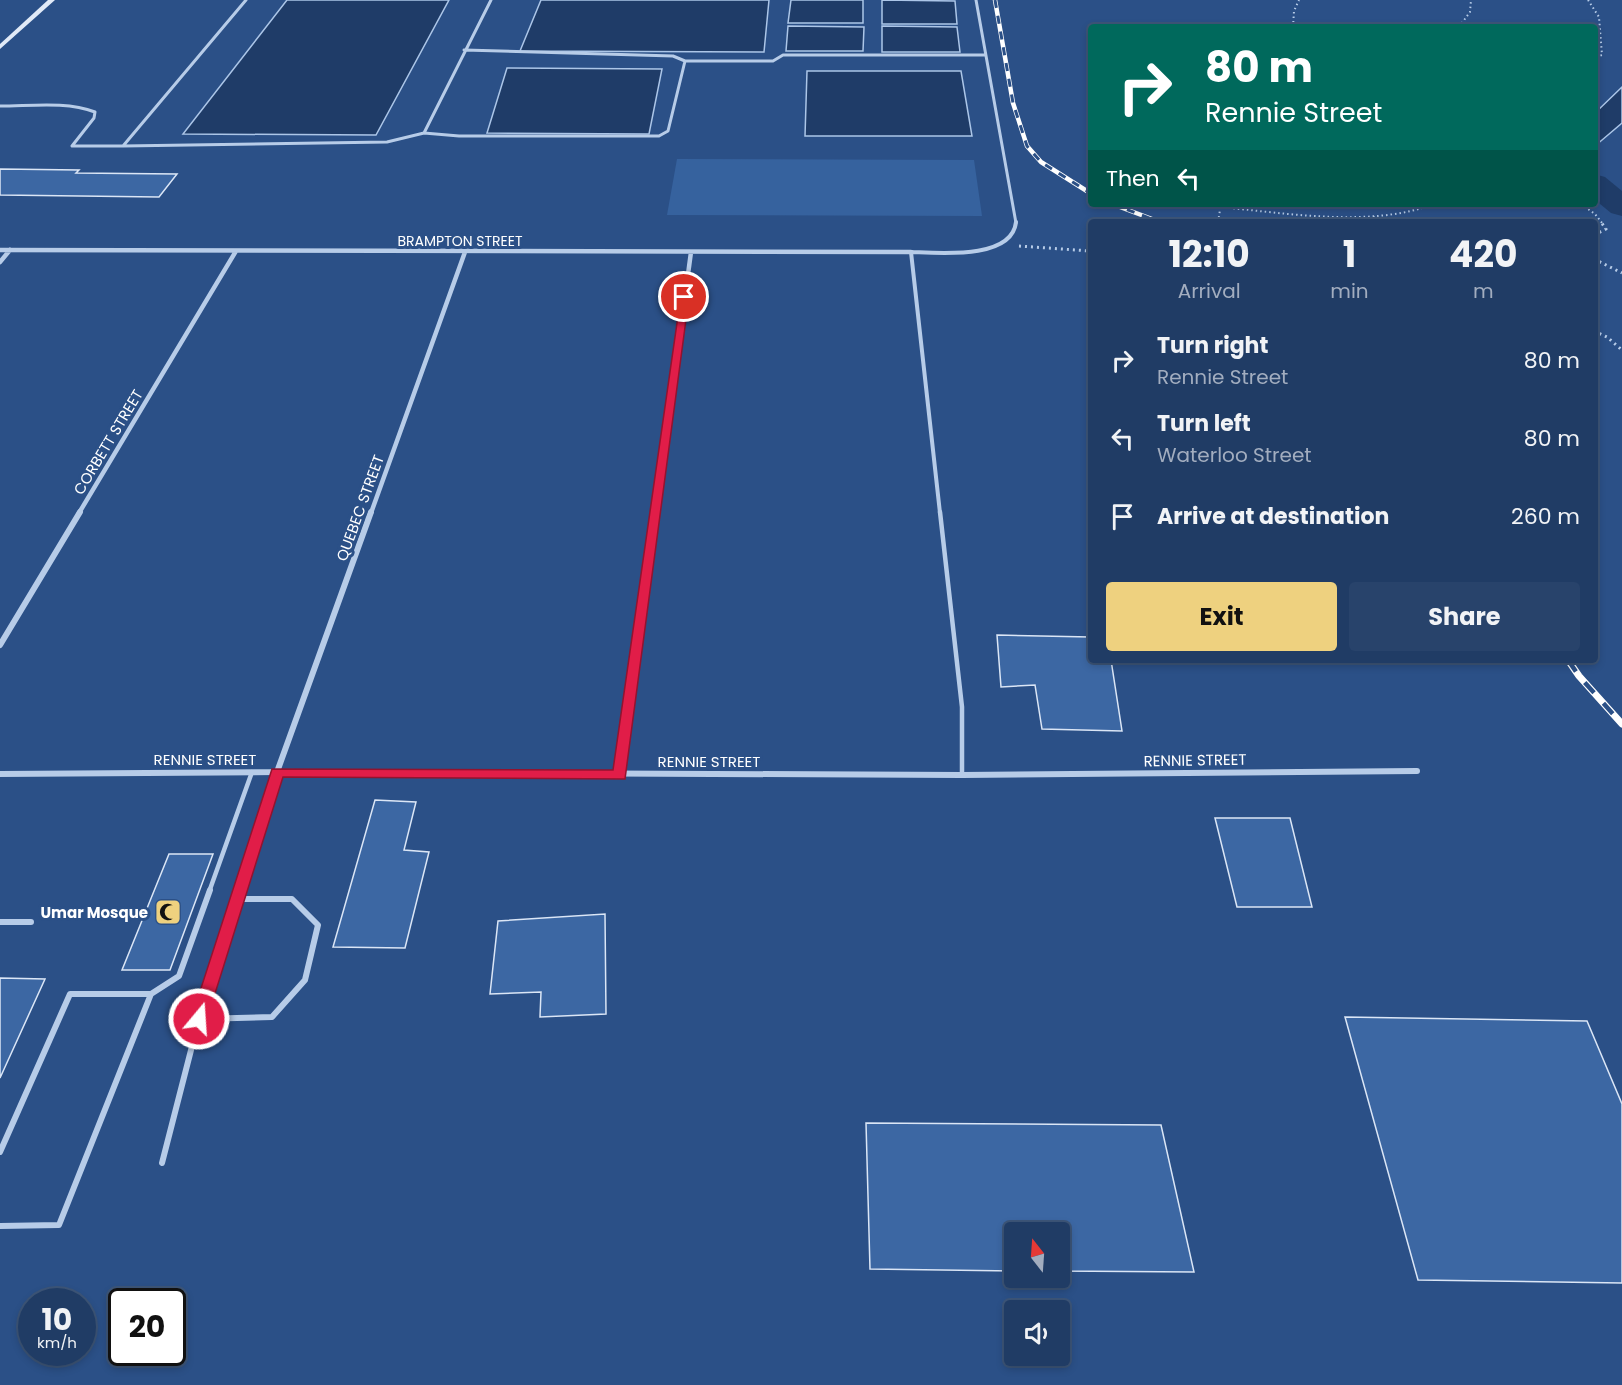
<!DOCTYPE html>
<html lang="en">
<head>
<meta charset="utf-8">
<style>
	:root { --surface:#203c65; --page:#28436b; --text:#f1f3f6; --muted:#a2adbf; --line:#3d5679; --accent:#eed17f }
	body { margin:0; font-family:Poppins,sans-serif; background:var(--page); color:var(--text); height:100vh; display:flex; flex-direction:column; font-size:22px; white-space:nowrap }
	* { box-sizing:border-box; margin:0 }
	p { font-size:20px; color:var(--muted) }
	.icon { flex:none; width:33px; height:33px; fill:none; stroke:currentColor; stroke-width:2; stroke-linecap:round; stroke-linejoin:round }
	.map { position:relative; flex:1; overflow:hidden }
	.details { position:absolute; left:1088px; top:219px; width:510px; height:444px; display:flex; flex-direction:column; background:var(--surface); border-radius:6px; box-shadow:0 3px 9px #0003,0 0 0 2px var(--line) }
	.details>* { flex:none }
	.guide { position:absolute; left:1088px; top:24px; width:510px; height:183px; border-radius:6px; box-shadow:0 3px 9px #0003,0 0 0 2px var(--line); background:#00695c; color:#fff; overflow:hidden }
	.needle { width:39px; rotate:343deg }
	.fabs { position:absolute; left:1004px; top:1222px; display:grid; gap:12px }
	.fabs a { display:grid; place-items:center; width:66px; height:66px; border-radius:6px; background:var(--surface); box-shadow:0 3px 9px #0003,0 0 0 2px var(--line); font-size:30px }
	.speed { position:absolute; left:18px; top:1288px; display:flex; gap:12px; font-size:30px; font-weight:700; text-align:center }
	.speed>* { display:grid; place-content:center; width:78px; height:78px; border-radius:50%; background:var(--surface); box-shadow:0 3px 9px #0003,0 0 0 2px var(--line); line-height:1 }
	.speed small { font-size:15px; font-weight:400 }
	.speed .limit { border:3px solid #111; border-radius:9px; background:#fff; color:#111 }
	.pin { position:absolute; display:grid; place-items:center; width:51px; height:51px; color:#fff; margin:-26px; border:3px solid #fff; border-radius:50%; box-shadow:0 2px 6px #0007 }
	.me { position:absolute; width:66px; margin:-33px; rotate:18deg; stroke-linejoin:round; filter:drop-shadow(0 0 4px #0008) }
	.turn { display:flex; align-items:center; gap:21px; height:126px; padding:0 18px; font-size:27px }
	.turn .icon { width:78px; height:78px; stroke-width:2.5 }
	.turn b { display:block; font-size:42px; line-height:51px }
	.then { display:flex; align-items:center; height:57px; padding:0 18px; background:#0003; gap:12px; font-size:22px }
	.eta { display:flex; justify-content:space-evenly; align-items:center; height:102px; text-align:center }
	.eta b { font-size:36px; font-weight:700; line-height:42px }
	.primary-button { display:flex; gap:12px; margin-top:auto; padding:12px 18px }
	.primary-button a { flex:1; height:69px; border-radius:6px; background:var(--accent); color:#111; font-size:24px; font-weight:700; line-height:69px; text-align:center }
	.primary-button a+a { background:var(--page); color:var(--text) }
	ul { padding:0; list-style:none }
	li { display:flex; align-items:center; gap:18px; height:78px; padding:0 18px }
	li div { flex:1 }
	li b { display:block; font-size:22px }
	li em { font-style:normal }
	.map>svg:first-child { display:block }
</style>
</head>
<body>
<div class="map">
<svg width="1622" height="1385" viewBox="0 0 1622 1385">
	<rect width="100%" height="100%" fill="#2b5087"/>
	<path fill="#36629e" d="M677,159L974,160L982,216L667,215Z"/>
	<path fill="#1f3c68" stroke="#acc6e8" stroke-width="1.5" d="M287,0H449L376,135L183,134Z
		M541,0H769L764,52L520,51Z
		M791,0H863V23H788Z
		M882,0L955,1L957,24H882Z
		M788,26L864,27L863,51H786Z
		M882,26L957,27L960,52H882Z
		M507,68L662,69L649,134L487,133Z
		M807,71H961L972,136H805Z
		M1622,87V123L1595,146V113Z"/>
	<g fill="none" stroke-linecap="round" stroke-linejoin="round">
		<path fill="#1f3c68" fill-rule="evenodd" d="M1594,174L1605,177L1622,191V216L1611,213L1594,199Z"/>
	</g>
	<path fill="#3c67a3" stroke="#dbe6f6" stroke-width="1.5" d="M0,169L79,170L76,173L177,174L159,197L0,195Z
		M997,635L1090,637V660H1111L1122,731L1042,729L1035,685L1001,687Z
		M375,800L416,802L404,850L429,852L405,948L333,947Z
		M1215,818H1290L1312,907H1237Z
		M169,854H213L170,970H122Z
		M605,914L606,1014L540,1017L541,992L490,994L498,921Z
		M0,978L45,979L0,1078Z
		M1345,1017L1587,1021L1622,1104V1283L1418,1280Z
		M866,1123L1161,1125L1194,1272L1059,1271V1233H1014V1271L870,1269Z"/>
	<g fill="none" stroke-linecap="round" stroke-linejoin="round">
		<path stroke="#b7cce8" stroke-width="2" stroke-dasharray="1.5 3" stroke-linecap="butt" d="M1588,0L1599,17L1602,55L1594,58
			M1293,27L1294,11L1299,0
			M1459,27L1470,12L1471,0
			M1581,204L1595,214L1602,223
			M1220,207C1286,213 1371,228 1434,204
			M1218,222L1221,204
			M1373,222L1374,215"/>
		<path stroke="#b7cce8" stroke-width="3" stroke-dasharray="2 4" stroke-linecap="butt" d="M1594,235L1606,229L1601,222
			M1019,246L1090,251
			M1594,259L1622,273
			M1594,331L1607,337L1622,350"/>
		<path stroke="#b7cce8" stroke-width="3" d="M246,0L123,146L387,142L424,133L459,136H659L668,131L685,61
			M976,0L1016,223
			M464,50L673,56L685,61H773L783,55H984
			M0,106C31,106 66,101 95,112L94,118L72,146H123
			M424,133L491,0"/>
		<path stroke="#b7cce8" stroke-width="4" d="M940,513L911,252C939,253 1012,260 1016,222"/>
		<path stroke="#b7cce8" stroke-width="4.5" d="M940,512L962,707V775
			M209,892L252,772
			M239,892L277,772"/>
		<path stroke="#b7cce8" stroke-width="6" d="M237,899H292L318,925L305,980L272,1017L199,1019L240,890
			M0,922H31
			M0,1152L70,994H151L179,976L210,890
			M162,1163L199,1019
			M0,1226L59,1225L151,994"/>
		<path stroke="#b7cce8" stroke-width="4.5" d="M0,250L911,252
			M0,262L10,250
			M79,513L236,251
			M371,513L465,252
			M656,513L691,252"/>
		<path stroke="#b7cce8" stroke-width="6" d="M0,645L80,512
			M277,772L371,512
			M0,774L277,772L962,775L1417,771
			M620,775L656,512"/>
		<path fill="#e1eaf7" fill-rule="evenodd" d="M48,0H55L0,49V44Z"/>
		<defs>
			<path id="rail-far1" d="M995,0L1013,103L1027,146L1041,162L1090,193
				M1112,204L1160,222"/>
			<path id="rail" d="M1568,660L1579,676L1622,724"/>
		</defs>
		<use href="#rail-far1" stroke="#fff" stroke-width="4.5"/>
		<use href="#rail" stroke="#fff" stroke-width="7"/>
		<use href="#rail-far1" stroke="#2b5087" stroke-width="3" stroke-dasharray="8" stroke-linecap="butt"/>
		<use href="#rail" stroke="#2b5087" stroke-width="4.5" stroke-dasharray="14" stroke-linecap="butt"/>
	</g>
	<path fill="#e11d48" stroke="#92132f" stroke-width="1.5" d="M681,295L689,297L625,779L283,777L207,1019L205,1023L199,1025L193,1023L191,1019L272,769L613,770Z"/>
	<defs>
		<symbol id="mosque-square" viewBox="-11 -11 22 22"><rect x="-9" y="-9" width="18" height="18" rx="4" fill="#eed17f" stroke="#2b5087"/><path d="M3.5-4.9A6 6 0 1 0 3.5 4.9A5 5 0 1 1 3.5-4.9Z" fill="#111"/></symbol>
	</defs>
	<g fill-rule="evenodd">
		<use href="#mosque-square" x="153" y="897" width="30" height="30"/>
	</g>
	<g text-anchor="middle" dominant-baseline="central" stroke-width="6" stroke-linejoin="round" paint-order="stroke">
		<g font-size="14" fill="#fff" stroke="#2b5087">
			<text x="460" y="241">BRAMPTON STREET</text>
		</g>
		<g font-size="15" fill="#fff" stroke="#2b5087">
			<text transform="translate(108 442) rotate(-59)">CORBETT STREET</text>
			<text transform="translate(360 508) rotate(-70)">QUEBEC STREET</text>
			<text x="205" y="759">RENNIE STREET</text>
			<text transform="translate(1195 760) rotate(-1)">RENNIE STREET</text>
			<text x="709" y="761">RENNIE STREET</text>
		</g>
		<g font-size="15" font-weight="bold" fill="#fff" stroke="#2b5087" text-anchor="end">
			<text x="148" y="912">Umar Mosque</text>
		</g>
	</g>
</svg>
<div class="fabs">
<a><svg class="needle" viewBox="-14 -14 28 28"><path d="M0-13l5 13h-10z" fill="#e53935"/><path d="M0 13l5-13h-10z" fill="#a2adbf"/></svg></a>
<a><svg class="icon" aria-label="sound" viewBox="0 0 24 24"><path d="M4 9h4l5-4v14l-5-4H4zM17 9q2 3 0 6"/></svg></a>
</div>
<div class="speed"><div>10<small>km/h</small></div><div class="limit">20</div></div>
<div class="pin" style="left:684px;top:297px;background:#d93025"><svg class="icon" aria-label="arrive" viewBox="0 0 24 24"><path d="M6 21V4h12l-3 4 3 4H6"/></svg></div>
<svg class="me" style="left:199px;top:1019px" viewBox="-20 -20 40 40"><circle r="17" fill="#e11d48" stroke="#fff" stroke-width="3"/><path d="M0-11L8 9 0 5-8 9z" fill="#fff"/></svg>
<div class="guide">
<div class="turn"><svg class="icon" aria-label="right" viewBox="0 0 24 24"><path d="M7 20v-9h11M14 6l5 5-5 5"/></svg><div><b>80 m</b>Rennie Street</div></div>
<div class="then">Then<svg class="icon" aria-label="left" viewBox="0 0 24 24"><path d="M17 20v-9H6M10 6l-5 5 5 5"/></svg></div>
</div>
<section class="details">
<div class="eta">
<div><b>12:10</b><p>Arrival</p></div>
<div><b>1</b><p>min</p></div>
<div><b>420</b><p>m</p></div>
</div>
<ul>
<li><svg class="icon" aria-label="right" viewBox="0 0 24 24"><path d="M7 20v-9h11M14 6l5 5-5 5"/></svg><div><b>Turn right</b><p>Rennie Street</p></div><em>80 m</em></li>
<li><svg class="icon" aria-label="left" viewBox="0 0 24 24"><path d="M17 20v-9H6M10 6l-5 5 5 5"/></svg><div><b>Turn left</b><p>Waterloo Street</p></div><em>80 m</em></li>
<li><svg class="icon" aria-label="arrive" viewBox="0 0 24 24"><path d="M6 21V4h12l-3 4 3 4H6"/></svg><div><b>Arrive at destination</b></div><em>260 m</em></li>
</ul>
<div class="primary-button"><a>Exit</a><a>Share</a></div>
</section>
</div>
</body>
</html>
